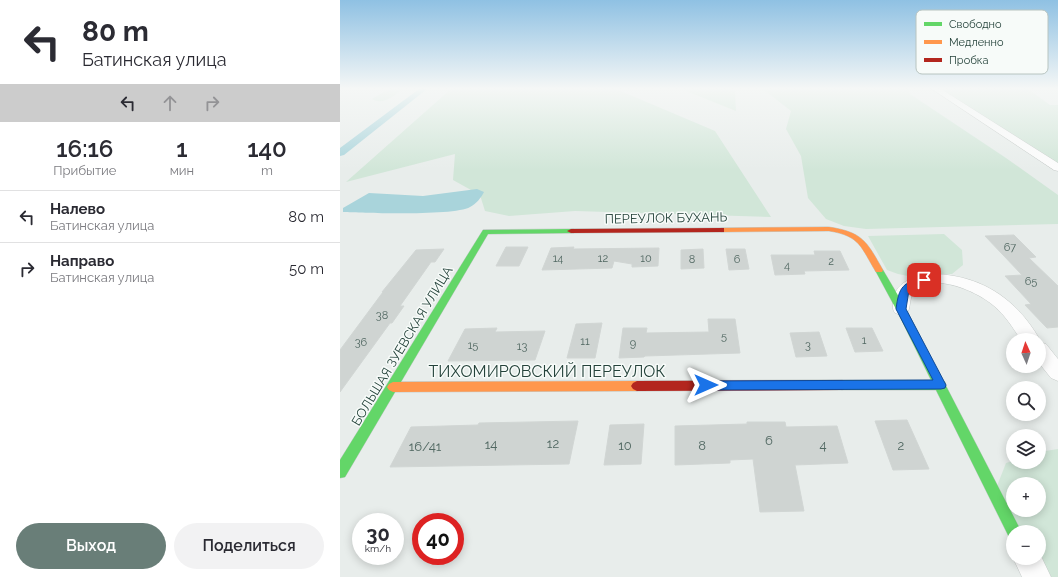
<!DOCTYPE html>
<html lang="ru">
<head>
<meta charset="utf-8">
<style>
	:root { --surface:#fff; --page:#f2f2f3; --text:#2b2b33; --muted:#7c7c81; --line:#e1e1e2; --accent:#697e78 }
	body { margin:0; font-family:Raleway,sans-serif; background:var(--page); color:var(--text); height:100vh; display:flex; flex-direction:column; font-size:15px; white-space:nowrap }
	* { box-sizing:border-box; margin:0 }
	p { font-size:13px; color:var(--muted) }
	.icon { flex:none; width:22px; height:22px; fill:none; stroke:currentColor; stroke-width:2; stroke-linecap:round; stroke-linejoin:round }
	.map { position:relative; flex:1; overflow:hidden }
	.panel { display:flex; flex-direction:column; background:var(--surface); width:340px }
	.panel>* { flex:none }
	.top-card { background:#fff; color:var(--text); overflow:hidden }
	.needle { width:26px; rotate:357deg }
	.controls { position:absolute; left:666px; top:333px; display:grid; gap:8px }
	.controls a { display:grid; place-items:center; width:40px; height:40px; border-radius:50%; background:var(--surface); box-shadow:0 2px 10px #0003; font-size:20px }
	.speed { position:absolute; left:12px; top:513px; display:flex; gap:8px; font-size:20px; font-weight:700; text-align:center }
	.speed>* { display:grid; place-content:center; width:52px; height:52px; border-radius:50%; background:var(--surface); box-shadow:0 2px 10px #0003; line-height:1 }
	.speed small { font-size:10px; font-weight:400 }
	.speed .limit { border:6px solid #d22; background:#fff; color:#111 }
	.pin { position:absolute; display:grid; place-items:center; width:34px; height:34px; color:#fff; margin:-17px; border-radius:8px; box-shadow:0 2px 6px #0006 }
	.me { position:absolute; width:44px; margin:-22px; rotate:90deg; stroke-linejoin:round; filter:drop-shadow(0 0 3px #0008) }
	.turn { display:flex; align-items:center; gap:14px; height:84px; padding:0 16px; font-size:18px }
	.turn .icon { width:52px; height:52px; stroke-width:2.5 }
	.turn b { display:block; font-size:28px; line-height:34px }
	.lanes { display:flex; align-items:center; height:38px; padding:0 16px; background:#0003; justify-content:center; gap:20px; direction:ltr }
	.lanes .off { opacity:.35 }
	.eta { display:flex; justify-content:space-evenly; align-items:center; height:68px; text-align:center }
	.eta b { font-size:24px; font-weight:600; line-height:28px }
	.button { display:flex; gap:8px; margin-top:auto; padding:8px 16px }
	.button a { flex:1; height:46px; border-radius:24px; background:var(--accent); color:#fff; font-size:16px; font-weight:600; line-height:46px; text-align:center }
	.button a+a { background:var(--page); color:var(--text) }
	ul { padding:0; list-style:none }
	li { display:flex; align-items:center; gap:12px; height:52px; padding:0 16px; border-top:1px solid var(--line) }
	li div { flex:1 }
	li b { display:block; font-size:15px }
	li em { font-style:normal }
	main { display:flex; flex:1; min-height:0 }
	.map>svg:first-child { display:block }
</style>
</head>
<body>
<main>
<section class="panel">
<div class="top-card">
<div class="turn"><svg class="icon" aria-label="left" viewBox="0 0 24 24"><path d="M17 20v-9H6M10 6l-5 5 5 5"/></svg><div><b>80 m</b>Батинская улица</div></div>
<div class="lanes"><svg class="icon" aria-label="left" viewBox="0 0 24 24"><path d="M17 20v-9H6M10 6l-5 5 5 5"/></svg><svg class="icon off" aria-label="ahead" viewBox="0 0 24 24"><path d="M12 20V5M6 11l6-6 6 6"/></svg><svg class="icon off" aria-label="right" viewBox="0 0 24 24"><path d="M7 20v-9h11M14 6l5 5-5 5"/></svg></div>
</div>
<div class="eta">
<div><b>16:16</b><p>Прибытие</p></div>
<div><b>1</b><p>мин</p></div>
<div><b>140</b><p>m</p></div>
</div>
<ul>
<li><svg class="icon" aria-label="left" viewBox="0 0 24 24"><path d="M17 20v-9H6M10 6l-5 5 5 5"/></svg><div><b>Налево</b><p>Батинская улица</p></div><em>80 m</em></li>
<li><svg class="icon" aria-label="right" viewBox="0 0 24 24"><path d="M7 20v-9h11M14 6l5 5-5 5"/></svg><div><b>Направо</b><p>Батинская улица</p></div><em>50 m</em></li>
</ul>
<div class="button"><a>Выход</a><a>Поделиться</a></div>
</section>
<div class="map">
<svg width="718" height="577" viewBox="0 0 718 577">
	<rect width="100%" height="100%" fill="#e8edeb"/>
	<path fill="#d1e6d8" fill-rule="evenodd" d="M49,89H63C55,95 43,106 32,99Z
		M111,89H276L375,131L431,217L235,211L169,216L145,211L140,195L113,180L115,154L6,182Z
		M341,89H392L395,91L396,111Z
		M423,89H568L570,94L666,158L718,195V224L526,229L504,226L486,219L468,198L461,156L446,129L451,111Z
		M599,89H688L710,105H718V163Z
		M604,234L622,250L623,265L612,274L585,275L572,271L568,276L558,274L547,270L528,236Z
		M718,449V577H706L699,558V532H682L657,486L666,463L673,461V462H699V452ZM673,484H699V510H673Z"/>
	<path fill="#a9d4db" d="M137,189L144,192C141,198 136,204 130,207C115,216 24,213 3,212V208L29,193L83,196Z"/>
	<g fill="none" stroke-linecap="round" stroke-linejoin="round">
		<path fill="#a9d4db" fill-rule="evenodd" d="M79,89H87L4,155L0,156V148Z"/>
	</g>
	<path fill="#cfd4d2" stroke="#d1d6d4" d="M674,235L696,257L689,258L718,286V327L707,328L685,305L691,304L665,276L682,275L645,236Z
		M166,247H188L179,266H156Z
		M234,247L233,249L319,248L318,266L292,267V264L274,261L272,268L202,270L211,248Z
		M104,249L95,262H91L60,306H64L52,323H50L0,392V350L43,292H42L76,250Z
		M363,249L364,268L341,269V250Z
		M386,249H405L409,269L389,270Z
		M474,251H500L509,270L464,271L465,274L435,275L431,255H475Z
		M368,319H395L400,353L305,356L304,357L279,358L283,328H307L306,333L369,332Z
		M262,323L255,358H227L236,324Z
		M157,328L155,332L205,331L195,360L108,361L125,329Z
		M506,328H532L543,351L515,352Z
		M479,332L487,356L456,357L450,333Z
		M567,420L589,469L553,470L535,421Z
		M238,421L229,464L50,467L71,427L138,425L139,423Z
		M407,422H445L446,427L497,426L508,463L455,465L464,511L420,512L413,459L390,460V463L335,465V426L407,424Z
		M304,424L301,464L264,465L270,425Z"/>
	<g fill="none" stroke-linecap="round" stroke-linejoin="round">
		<defs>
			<path id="street" d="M592,89H601L718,163V171L714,170Z
				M587,274C637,273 675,296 700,340L699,342V340H681C673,328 665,315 654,306C638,292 603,277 582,285C578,286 575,289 572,292L569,309L567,313L561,315L555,313C552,309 553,306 553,301C556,282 571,278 587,274Z
				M699,342L706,344L718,359V381L711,378L699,363Z
				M699,552L711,577H682L673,558H699Z"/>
			<path id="fast" d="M231,229H234V233L148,234L5,477L0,478V460L143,230Z
				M539,267L543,270L566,309L603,381L605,382L606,386L679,527L681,532H673V539L669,537L596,390H502L498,388L496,385L498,382L502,380H591L556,309L535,270Z"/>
			<path id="slow" d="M489,227C523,232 527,242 543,270L542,272H536C521,248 521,236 489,231L381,232L377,230L381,228Z
				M297,381L301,383L303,386L301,389L297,391L53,392L49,390L47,387L49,384L53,382Z"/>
			<path id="jam" d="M381,228H384V232L231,233L227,231L231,229Z
				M502,380L506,382L508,385L506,388L502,390L297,391L293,389L291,386L293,383L297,381Z"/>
		</defs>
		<use href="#street" stroke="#c5cac8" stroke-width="1"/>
		<use href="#fast" stroke="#c3cbc8" stroke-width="1"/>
		<use href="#slow" stroke="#c3cbc8" stroke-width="1"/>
		<use href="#jam" stroke="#c3cbc8" stroke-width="1"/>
		<use href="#street" fill="#fcfcfc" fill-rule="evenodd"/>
		<use href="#fast" fill="#63d668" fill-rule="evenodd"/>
		<use href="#slow" fill="#ff974d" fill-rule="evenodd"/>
		<use href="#jam" fill="#b3261e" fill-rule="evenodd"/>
	</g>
	<linearGradient id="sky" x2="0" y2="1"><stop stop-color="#8fc1e3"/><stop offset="0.52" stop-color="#f5f7f6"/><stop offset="1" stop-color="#f5f7f6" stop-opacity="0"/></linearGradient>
	<rect width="718" height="170" fill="url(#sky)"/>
	<path fill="#1a73e8" stroke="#114b97" d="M584,277L589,280L588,282L576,285L569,290L566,309L606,385L605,388L601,389L366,390L362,389L360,385L362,382L366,381L593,380L556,309C559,286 563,283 584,277Z"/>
	<g text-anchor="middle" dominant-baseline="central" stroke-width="3" stroke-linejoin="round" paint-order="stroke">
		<g font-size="11" fill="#506761">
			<text x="670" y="247">67</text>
			<text x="218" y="258">14</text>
			<text x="263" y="258">12</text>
			<text x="306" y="258">10</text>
			<text x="352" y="259">8</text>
			<text x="397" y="259">6</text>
			<text x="491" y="261">2</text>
			<text x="447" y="265">4</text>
			<text x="691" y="281">65</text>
			<text x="42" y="315">38</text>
			<text x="384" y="336">5</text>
			<text x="524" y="340">1</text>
			<text x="245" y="341">11</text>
			<text x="21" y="342">36</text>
			<text x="293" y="343">9</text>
			<text x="133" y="345">15</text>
			<text x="468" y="345">3</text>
			<text x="182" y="346">13</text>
		</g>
		<g font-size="13" fill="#24423a" stroke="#f7fbf9">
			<text transform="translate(326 218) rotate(-1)">ПЕРЕУЛОК БУХАНЬ</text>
			<text transform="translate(62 346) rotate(-59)">БОЛЬШАЯ ЗУЕВСКАЯ УЛИЦА</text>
		</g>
		<g font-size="13" fill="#506761">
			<text x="429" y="440">6</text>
			<text x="213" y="443">12</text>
			<text x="151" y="444">14</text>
			<text x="285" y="445">10</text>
			<text x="362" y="445">8</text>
			<text x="483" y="445">4</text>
			<text x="561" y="445">2</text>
			<text x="85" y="446">16/41</text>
		</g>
		<g font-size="16" fill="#24423a" stroke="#f7fbf9">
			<text x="207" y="371">ТИХОМИРОВСКИЙ ПЕРЕУЛОК</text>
		</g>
	</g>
	<rect x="576" y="10" width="132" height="64" rx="6" fill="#f7fbf9" stroke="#b8c4c0" stroke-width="1"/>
	<rect x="584" y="22" width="18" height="4" fill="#63d668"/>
	<rect x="584" y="40" width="18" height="4" fill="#ff974d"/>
	<rect x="584" y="58" width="18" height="4" fill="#b3261e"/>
	<g font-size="11" fill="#24423a">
		<text x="609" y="28">Свободно</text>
		<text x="609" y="46">Медленно</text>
		<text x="609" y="64">Пробка</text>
	</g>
</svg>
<div class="controls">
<a><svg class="needle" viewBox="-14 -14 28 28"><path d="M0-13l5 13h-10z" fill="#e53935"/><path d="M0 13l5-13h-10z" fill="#7c7c81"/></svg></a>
<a><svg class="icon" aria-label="search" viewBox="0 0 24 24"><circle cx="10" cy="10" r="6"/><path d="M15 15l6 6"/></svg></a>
<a><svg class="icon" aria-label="layers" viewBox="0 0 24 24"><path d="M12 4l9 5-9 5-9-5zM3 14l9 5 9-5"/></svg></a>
<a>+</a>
<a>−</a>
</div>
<div class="speed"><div>30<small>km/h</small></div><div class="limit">40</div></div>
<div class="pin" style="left:584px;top:280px;background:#d93025"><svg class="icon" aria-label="arrive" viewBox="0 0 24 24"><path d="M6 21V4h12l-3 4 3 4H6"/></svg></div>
<svg class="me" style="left:366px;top:385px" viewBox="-20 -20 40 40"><path d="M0-17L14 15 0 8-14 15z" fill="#1a73e8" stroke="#fff" stroke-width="4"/></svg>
</div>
</main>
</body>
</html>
